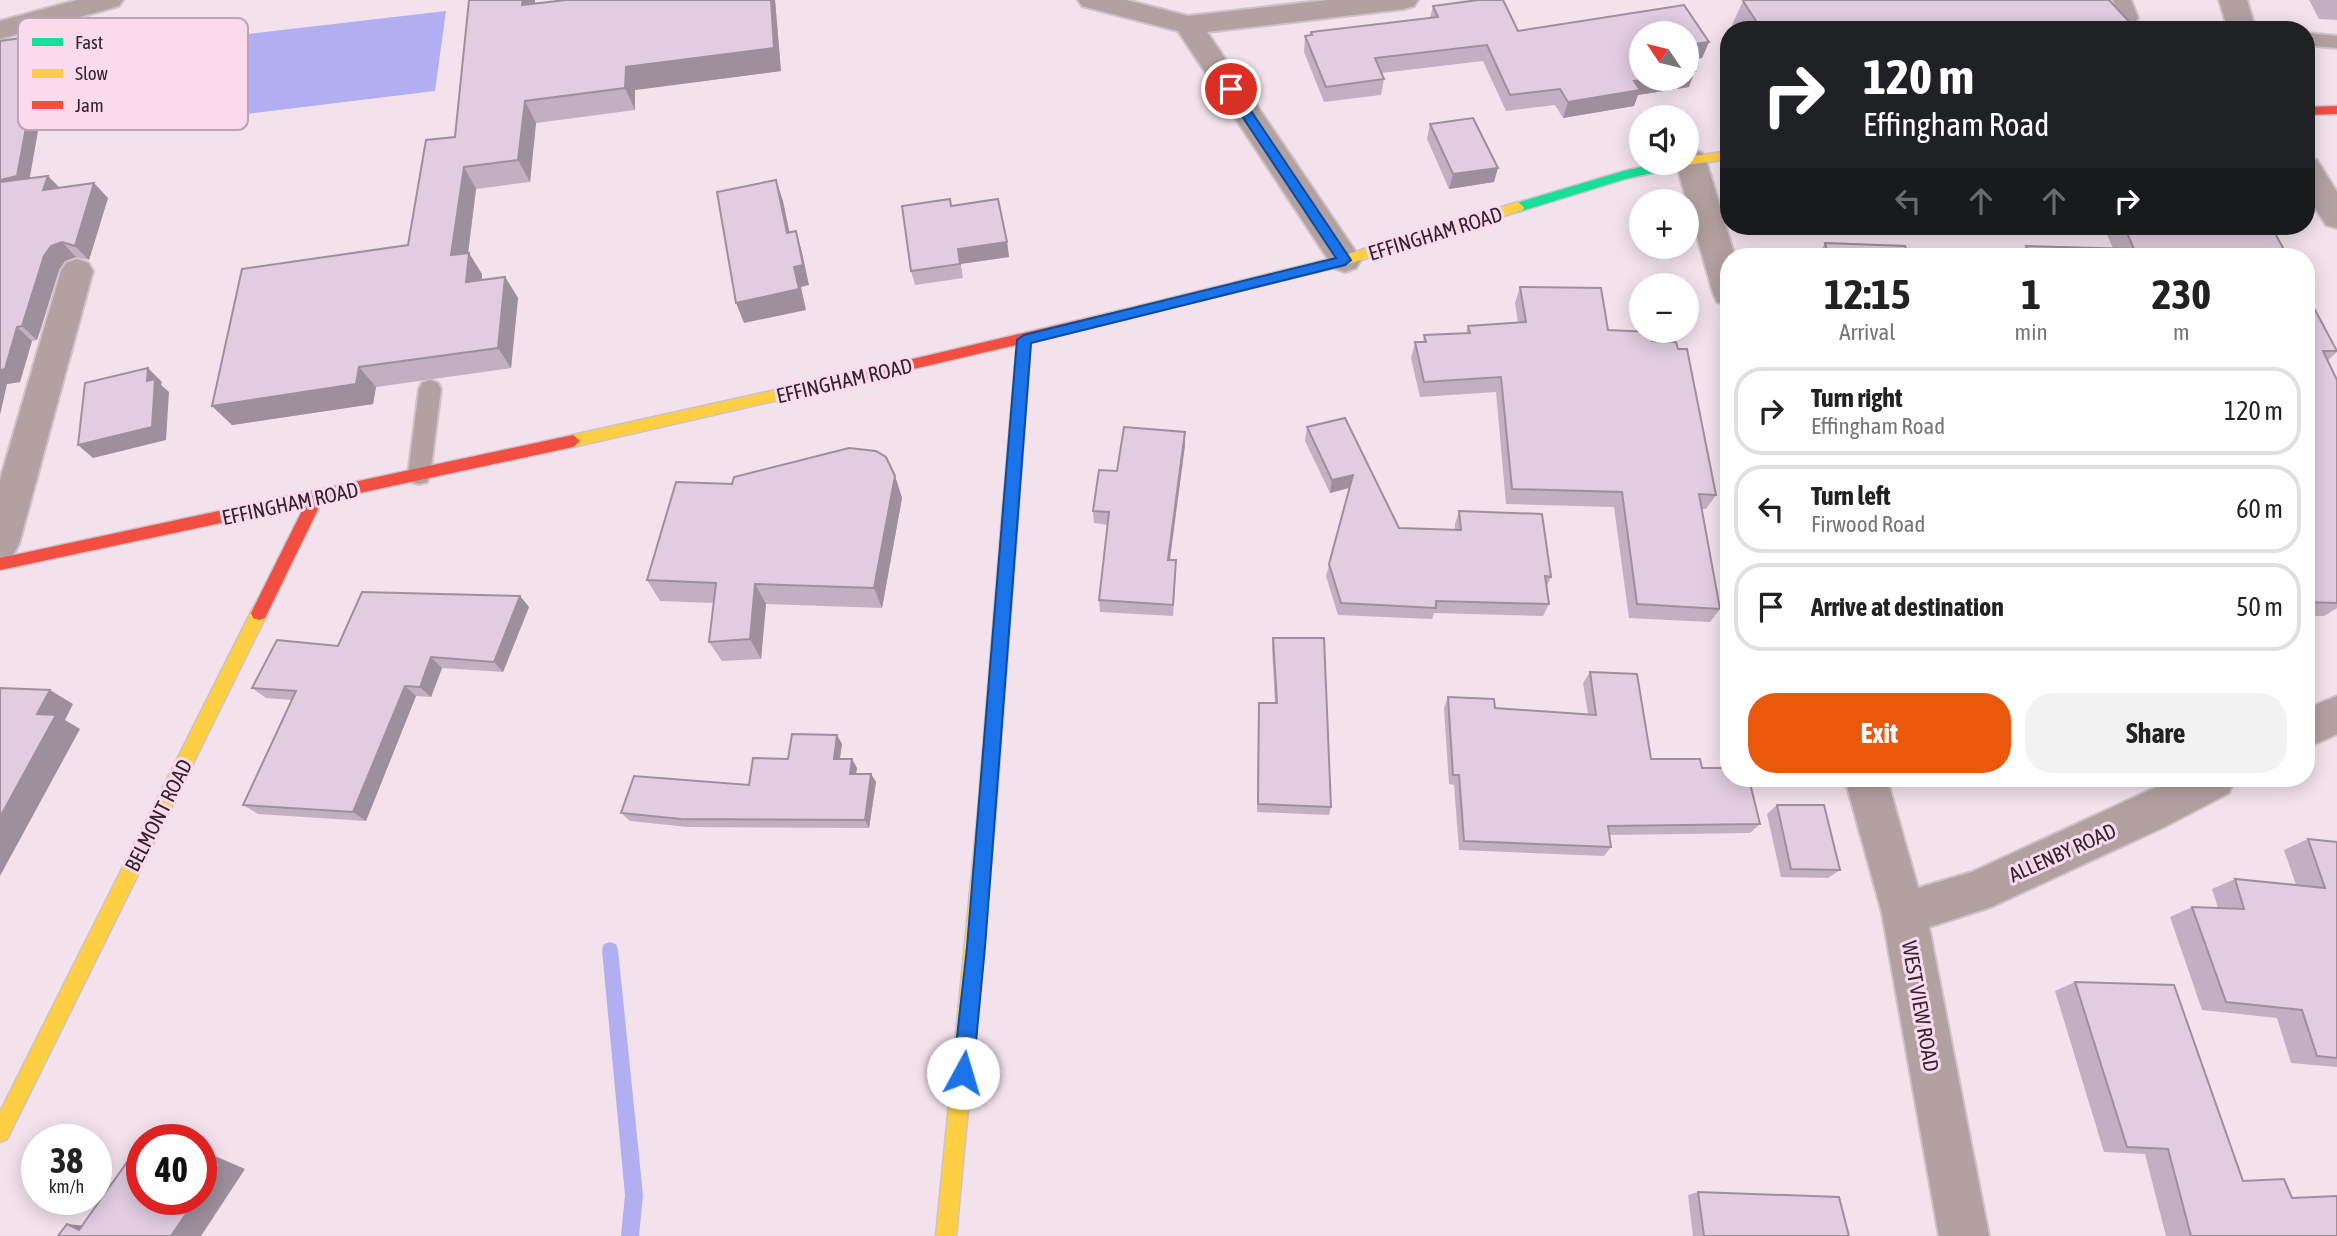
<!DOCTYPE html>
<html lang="en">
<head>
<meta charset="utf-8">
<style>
	:root { --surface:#fff; --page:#f2f2f2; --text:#222; --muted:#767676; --line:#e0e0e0; --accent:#ea580c }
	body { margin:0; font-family:"Asap Condensed",sans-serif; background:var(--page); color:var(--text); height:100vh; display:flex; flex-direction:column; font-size:26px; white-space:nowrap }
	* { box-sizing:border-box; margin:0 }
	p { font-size:23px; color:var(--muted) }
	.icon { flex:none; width:38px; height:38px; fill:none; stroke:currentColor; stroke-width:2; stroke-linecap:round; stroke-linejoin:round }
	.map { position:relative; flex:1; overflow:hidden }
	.details { position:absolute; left:1720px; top:248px; width:595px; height:539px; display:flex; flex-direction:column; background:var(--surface); border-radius:28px; box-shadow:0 4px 18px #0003 }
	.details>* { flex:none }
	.guide { position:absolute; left:1720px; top:21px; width:595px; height:214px; border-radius:28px; box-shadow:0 4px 18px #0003; background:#202124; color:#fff; overflow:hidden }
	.needle { width:46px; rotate:305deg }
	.tools { position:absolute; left:1629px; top:21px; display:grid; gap:14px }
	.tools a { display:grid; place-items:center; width:70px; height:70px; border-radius:50%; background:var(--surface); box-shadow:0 4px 18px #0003; font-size:35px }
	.speed { position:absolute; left:21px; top:1124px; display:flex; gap:14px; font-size:35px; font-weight:700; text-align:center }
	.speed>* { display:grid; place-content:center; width:91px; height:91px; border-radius:50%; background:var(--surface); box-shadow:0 4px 18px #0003; line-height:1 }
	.speed small { font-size:18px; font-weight:400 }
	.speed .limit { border:10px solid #d22; background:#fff; color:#111 }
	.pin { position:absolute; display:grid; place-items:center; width:60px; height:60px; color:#fff; margin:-30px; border:4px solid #fff; border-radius:50%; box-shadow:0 2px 7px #0007 }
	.me { position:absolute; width:77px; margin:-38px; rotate:6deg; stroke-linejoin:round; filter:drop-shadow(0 0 5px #0008) }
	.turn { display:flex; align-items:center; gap:24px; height:147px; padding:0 28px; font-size:32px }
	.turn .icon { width:91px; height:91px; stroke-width:2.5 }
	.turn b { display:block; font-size:49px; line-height:60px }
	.lanes { display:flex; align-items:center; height:66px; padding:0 28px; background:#0003; justify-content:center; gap:35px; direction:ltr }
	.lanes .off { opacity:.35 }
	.eta { display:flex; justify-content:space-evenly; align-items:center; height:119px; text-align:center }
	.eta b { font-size:42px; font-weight:700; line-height:49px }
	.button { display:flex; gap:14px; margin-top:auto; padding:14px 28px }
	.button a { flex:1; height:80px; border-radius:28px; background:var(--accent); color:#fff; font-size:28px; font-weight:700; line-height:80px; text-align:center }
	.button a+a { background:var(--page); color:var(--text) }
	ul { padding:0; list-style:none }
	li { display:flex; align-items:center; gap:21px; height:88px; margin:0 14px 10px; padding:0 14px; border:4px solid var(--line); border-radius:28px }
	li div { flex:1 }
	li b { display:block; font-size:26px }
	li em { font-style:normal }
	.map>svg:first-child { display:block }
</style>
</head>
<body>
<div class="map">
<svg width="2337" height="1236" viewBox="0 0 2337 1236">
	<rect width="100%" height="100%" fill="#f3e2ec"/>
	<path fill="#b2aef2" d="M446,11L435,91L163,124L188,41Z"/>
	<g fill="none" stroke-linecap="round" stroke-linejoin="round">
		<path fill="#b2aef2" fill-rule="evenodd" d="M610,942L616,944L618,950L643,1195L639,1236H621L625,1195L602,950L604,944Z"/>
		<defs>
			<path id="lane" d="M2113,0H2131L2138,18L2135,22H2123Z
				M2306,33L2337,36V48L2306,45Z
				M430,380L438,383L441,389L430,475L427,482L419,484L411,482L408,475L419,389L422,383Z"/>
			<path id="street" d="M77,0H123L119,6L0,39V21Z
				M1078,0H1126L1188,16L1328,0H1418L1414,6L1404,9L1207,32L1356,252L1361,260L1356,268L1345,272L1334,268L1178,31L1082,6Z
				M2219,0H2247L2256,30H2228Z
				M1691,149L1702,153L1706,160L1735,257H1729V305L1717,302L1713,293L1676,163H1687V151Z
				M2306,158L2317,160L2337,192V228L2326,225L2306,194Z
				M77,259L88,263L93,271L19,544L13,555L0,560V480L61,271L66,263Z
				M2337,696V734L2306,748V709Z
				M1845,779H1887L1918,888L1972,872L2174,779H2235L2229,793L2164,827L1991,907L1929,927L1989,1236H1939L1882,913Z"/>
			<path id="fast" d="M1660,163H1685L1683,166L1625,179L1518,212L1512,207L1513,204L1624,171Z
				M1024,335L1031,340L1018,517L1015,521H1005L1002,517L1017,340Z"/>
			<path id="slow" d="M1729,151V159L1687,165L1682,163H1687V157Z
				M1518,202L1524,207L1523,210L1345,265L1126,319L1119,314L1126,309L1345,255Z
				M866,370L873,375L866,380L573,447L566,441L573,435Z
				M259,606L265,608L267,613L265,618L7,1139L0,1142V1112L253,608Z
				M986,814L992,816L995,822L956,1236H936L977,822L980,816Z"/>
			<path id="jam" d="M2337,106V114L2306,115V107Z
				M1126,309L1133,314L1131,318L866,380L859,375L866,370Z
				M573,435L580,441L573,447L322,501L265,618L259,620L253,618L251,613L305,505L0,570V558Z
				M1010,511L1015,513L1018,517L995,822L992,828L986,830L980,828L977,822L1002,517L1005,513Z"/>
		</defs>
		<use href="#lane" stroke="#cfc1c9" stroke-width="4"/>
		<use href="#street" stroke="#cfc1c9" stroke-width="4"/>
		<use href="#fast" stroke="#cfc1c9" stroke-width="3"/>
		<use href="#slow" stroke="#cfc1c9" stroke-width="3"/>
		<use href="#jam" stroke="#cfc1c9" stroke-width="3"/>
		<use href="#lane" fill="#b2a1a0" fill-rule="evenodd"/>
		<use href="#street" fill="#b2a1a0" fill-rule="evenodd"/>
		<use href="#fast" fill="#16e098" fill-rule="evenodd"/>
		<use href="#slow" fill="#ffcf43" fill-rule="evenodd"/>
		<use href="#jam" fill="#f24e42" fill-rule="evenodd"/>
	</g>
	<path fill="#c2afc1" d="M535,0V4L566,0H775L781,71L635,90V110L536,123L530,182L476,189L468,253L482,274V280L505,277L518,298L511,368L376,387L373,404L232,425L212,406L408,245L455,137Z
		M2309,0H2337V20L2319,19Z
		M1743,1L2137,30H1735L1732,25Z
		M1433,6L1518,31L1709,42L1702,58L1688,60L1689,87L1638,95L1634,106L1563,118L1555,105L1506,111L1483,61L1381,73L1384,79L1381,95L1324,102L1304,52L1305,36L1311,35V32L1430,18Z
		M71,30L98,38L94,81L45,91L29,178L48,176L59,188L108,198L89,260L76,257L65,261L59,270L42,326L37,340L32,341L20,382L7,384L0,41Z
		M1430,124L1494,182L1449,189L1427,139Z
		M951,206L1007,242L1009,257L960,264L963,278L915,285L911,271Z
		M2103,226H2271L2288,257H1950L1953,252L1978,253L1981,249L2022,251L2026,246L2113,248Z
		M1825,243L1909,257H1817Z
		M1520,287L1608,330L1652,341L1716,495L1706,509H1702L1720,609L1710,622L1629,618L1614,507L1506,504L1496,392L1420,397L1411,358L1415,342H1423L1424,335L1466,333L1468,326L1518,323L1515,303Z
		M2306,293L2337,352L2327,361L2337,380V608L2324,616H2306Z
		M1307,427L1399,528L1455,530V524L1459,511L1551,577L1547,586L1549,604L1543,616L1434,613L1432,619L1338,615L1326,576L1350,488L1330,493L1305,441Z
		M1185,445L1170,560L1176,572L1173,616L1100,612L1099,600L1108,525L1094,523L1093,511L1117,471Z
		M895,476L902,498L882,608L766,604L761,659L722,661L709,642L714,603L660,601L647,580L732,484Z
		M520,596L529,607L503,672L442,668L431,697L416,696L366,821L258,814L243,805L292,700L266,698L252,688L338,646Z
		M1273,638L1331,807L1329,815L1257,812L1258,712L1259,703H1275L1272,648Z
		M1590,672L1651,759L1702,768L1760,824L1750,833L1610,835L1611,847L1604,856L1459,850L1454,785L1449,784L1444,708L1448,697L1495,708L1588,714L1583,683Z
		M842,744L840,759L857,768L856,774H871L876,782L869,828L688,827L630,821L621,813L749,785L788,759Z
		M1777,805L1840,870L1828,878L1781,877L1767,814Z
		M2308,839L2337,842V1067L2291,1063L2277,1018L2202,1010L2170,917L2192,907L2218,908L2212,889L2235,879L2296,885L2284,850Z
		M2075,982L2243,1181L2292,1198L2337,1236H2166L2145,1154L2104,1152L2055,991Z
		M1698,1192L1849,1236H1693L1688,1195Z"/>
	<path fill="#9e8f9d" d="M523,0H535L533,28L522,5Z
		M771,0H775L781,71L635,90V110L625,88L626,67Z
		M89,27L98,38L94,81L45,91L28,188L0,193V180L35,79Z
		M1709,42L1702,58L1687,60V45Z
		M1695,71L1689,87L1638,95L1634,106L1563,118L1568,102L1634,81L1646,79H1687V72Z
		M525,101L536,123L530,182L518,160Z
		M464,167L476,189L465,277L451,255Z
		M1498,168L1494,182L1449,189L1453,174Z
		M48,176L62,190H43Z
		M776,180L783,201L794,254L787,233Z
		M94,183L108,198L89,260L75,246Z
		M796,231L802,252L809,285L801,287L806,310L744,323L736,303L794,267Z
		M62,242L76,257L65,261L59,270L37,340L22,326L44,256L51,246Z
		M1007,242L1009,257L960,264L963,278L958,249Z
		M469,253L482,274L480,303L466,282Z
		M505,277L518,298L511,368L498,348Z
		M17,327L32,341L20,382L7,384L0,415V370Z
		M359,367L376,387L373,404L232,425L212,406Z
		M148,368L162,382L161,385L169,392L166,440L93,458L78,445L147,381Z
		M1185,432V445L1168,572V560Z
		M1353,475L1351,487L1330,493L1332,480Z
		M895,476L902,498L882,608L874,588Z
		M755,584L766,604L761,659L750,639Z
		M520,596L529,607L503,672L494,662Z
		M431,657L442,668L431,697L420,687Z
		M405,686L416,696L366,821L353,812Z
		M50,690L73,704L65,720L80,729L0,876V817L37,714Z
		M837,735L842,744L838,768L834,759Z
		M852,759L857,768L854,783L850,774Z
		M871,774L876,782L869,828L865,820Z
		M148,1132L177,1139H163Z
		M201,1150L245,1169L201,1236H171L196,1199H201Z
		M67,1224L98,1227L79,1230Z"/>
	<path fill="#e1cce0" stroke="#9e8f9d" stroke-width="2" d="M469,0H523L522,5L566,0H771L774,48L626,67L625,88L525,101L518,160L464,167L451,255L469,253L466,282L505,277L498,348L359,367L356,384L212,406L242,269L408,245L426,140L455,137Z
		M1478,0H1503L1518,31L1684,5L1709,42L1687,45V33H1642V79H1646L1634,81L1640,90L1568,102L1560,89L1510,95L1487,45L1375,58L1384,79L1326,87L1305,36L1312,35L1311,32L1438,17L1433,6Z
		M1746,0H2109L2137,30H1762L1743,1Z
		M67,24V31L89,27L85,69L35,79L17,176L0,180V41L28,37L29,32Z
		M1687,58L1695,71L1687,72Z
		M1473,118L1498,168L1453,174L1430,124Z
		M48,176L43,190L94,183L75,246L62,242L51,246L44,256L22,326L17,327L5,369L0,370V182Z
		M776,180L787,233L796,231L803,265L794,267L799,289L736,303L717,192Z
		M950,199L951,206L998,199L1007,242L958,249L960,264L911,271L902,206Z
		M2124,226H2271L2288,257H1955L1953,252L1983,253L1981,249L2028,251L2026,246L2134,249Z
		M1825,243L1905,246L1909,257H1829Z
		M1520,287L1601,288L1608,330L1651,332L1652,341L1676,342L1678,349H1687L1716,495L1699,494L1720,609L1637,604L1622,492L1512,489L1501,377L1424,382L1415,342H1426L1424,335L1470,333L1468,326L1526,322Z
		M2306,293L2337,351H2323L2337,380V603L2306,602Z
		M148,368L147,381L155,379L152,427L78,445L85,383Z
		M1345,418L1399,528L1461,530L1459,511L1542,514L1551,577L1545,576L1549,604L1436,601V608L1341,603L1329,564L1353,475L1332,480L1307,427Z
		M1124,427L1185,432L1168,560H1176L1173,605L1099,600L1109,512L1093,511L1099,470L1117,471Z
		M849,448L876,451L886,457L895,476L874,588L755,584L750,639L709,642L716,583L647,580L676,482L732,484L734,477Z
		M362,592L520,596L494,662L431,657L420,687L405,686L353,812L243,805L296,691L252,688L277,640L338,646Z
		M1273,638H1324L1331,807L1258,804L1259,703H1277Z
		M1590,672L1637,674L1651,759H1700L1702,768H1729V779H1749L1760,824L1608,826L1611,847L1464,841L1459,775H1453L1448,697L1494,699L1495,708L1596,715Z
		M0,688L50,690L37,714L56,715L0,817Z
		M792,734L837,735L834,759H852L850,774H871L865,820L681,819L621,813L634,776L749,785L753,758L788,759Z
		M1777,805H1824L1840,870L1791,869Z
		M2308,839L2337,842V1058L2317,1056L2302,1010L2226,1002L2192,907L2244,909L2235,879L2325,888Z
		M2075,982L2174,985L2243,1181L2284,1179L2292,1198L2337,1196V1236H2191L2168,1149L2127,1147Z
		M148,1132L163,1139H143Z
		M142,1141V1199H196L171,1236H58L67,1224L79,1230Z
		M201,1156L219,1164L201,1191Z
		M1698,1192L1839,1197L1849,1236H1704Z"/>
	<path fill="#1a73e8" stroke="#114b97" stroke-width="2" d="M1226,87H1235L1351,260L1345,265L1031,343L985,947L973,1073L970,1080L963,1083L956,1080L953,1073L967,947L1017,340L1024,335L1336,258L1226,92Z"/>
	<g text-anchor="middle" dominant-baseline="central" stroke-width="6" stroke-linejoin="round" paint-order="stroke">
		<g font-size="21" fill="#36232f" stroke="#fadbed">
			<text transform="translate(1435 233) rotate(-17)">EFFINGHAM ROAD</text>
			<text transform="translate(844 380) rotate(-13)">EFFINGHAM ROAD</text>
			<text transform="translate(290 503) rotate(-12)">EFFINGHAM ROAD</text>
			<text transform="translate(158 815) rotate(-63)">BELMONT ROAD</text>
			<text transform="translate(2062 852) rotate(-24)">ALLENBY ROAD</text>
			<text transform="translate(1921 1006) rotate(80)">WEST VIEW ROAD</text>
		</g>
	</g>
	<rect x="18" y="18" width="230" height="112" rx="10" fill="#fadbed" stroke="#bfa4b4" stroke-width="2"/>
	<rect x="32" y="38" width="31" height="8" fill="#16e098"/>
	<rect x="32" y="69" width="31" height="9" fill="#ffcf43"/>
	<rect x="32" y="101" width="31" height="8" fill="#f24e42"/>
	<g font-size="19" fill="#36232f">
		<text x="75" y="49">Fast</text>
		<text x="75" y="80">Slow</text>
		<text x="75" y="112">Jam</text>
	</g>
</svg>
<div class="tools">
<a><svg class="needle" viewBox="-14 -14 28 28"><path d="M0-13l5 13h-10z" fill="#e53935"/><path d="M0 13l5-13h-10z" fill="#767676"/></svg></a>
<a><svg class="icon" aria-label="sound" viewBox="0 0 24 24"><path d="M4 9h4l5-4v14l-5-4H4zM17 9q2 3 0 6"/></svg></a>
<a>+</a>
<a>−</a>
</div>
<div class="speed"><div>38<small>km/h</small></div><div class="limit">40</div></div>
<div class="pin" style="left:1231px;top:89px;background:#d93025"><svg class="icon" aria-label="arrive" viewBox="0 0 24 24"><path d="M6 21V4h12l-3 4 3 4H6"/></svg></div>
<svg class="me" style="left:963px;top:1073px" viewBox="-20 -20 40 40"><circle r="19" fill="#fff"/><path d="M0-13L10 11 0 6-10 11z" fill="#1a73e8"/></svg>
<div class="guide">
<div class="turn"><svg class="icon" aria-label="right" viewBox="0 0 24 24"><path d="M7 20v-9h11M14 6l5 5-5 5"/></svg><div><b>120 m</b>Effingham Road</div></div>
<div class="lanes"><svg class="icon off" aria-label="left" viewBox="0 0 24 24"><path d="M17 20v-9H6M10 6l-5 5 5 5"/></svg><svg class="icon off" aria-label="ahead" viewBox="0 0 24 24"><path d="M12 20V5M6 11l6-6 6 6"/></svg><svg class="icon off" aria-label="ahead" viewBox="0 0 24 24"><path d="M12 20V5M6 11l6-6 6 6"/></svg><svg class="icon" aria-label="right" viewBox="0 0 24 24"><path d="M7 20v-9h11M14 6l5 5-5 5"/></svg></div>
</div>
<section class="details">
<div class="eta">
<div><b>12:15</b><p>Arrival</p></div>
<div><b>1</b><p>min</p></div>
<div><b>230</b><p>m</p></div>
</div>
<ul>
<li><svg class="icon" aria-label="right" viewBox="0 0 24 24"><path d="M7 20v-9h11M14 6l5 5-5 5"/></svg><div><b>Turn right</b><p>Effingham Road</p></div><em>120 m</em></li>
<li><svg class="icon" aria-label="left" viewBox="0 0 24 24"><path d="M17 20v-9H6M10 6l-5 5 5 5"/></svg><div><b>Turn left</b><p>Firwood Road</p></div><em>60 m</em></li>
<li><svg class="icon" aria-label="arrive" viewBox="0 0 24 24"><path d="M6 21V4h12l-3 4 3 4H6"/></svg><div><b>Arrive at destination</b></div><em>50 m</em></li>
</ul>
<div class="button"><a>Exit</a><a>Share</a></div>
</section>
</div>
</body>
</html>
